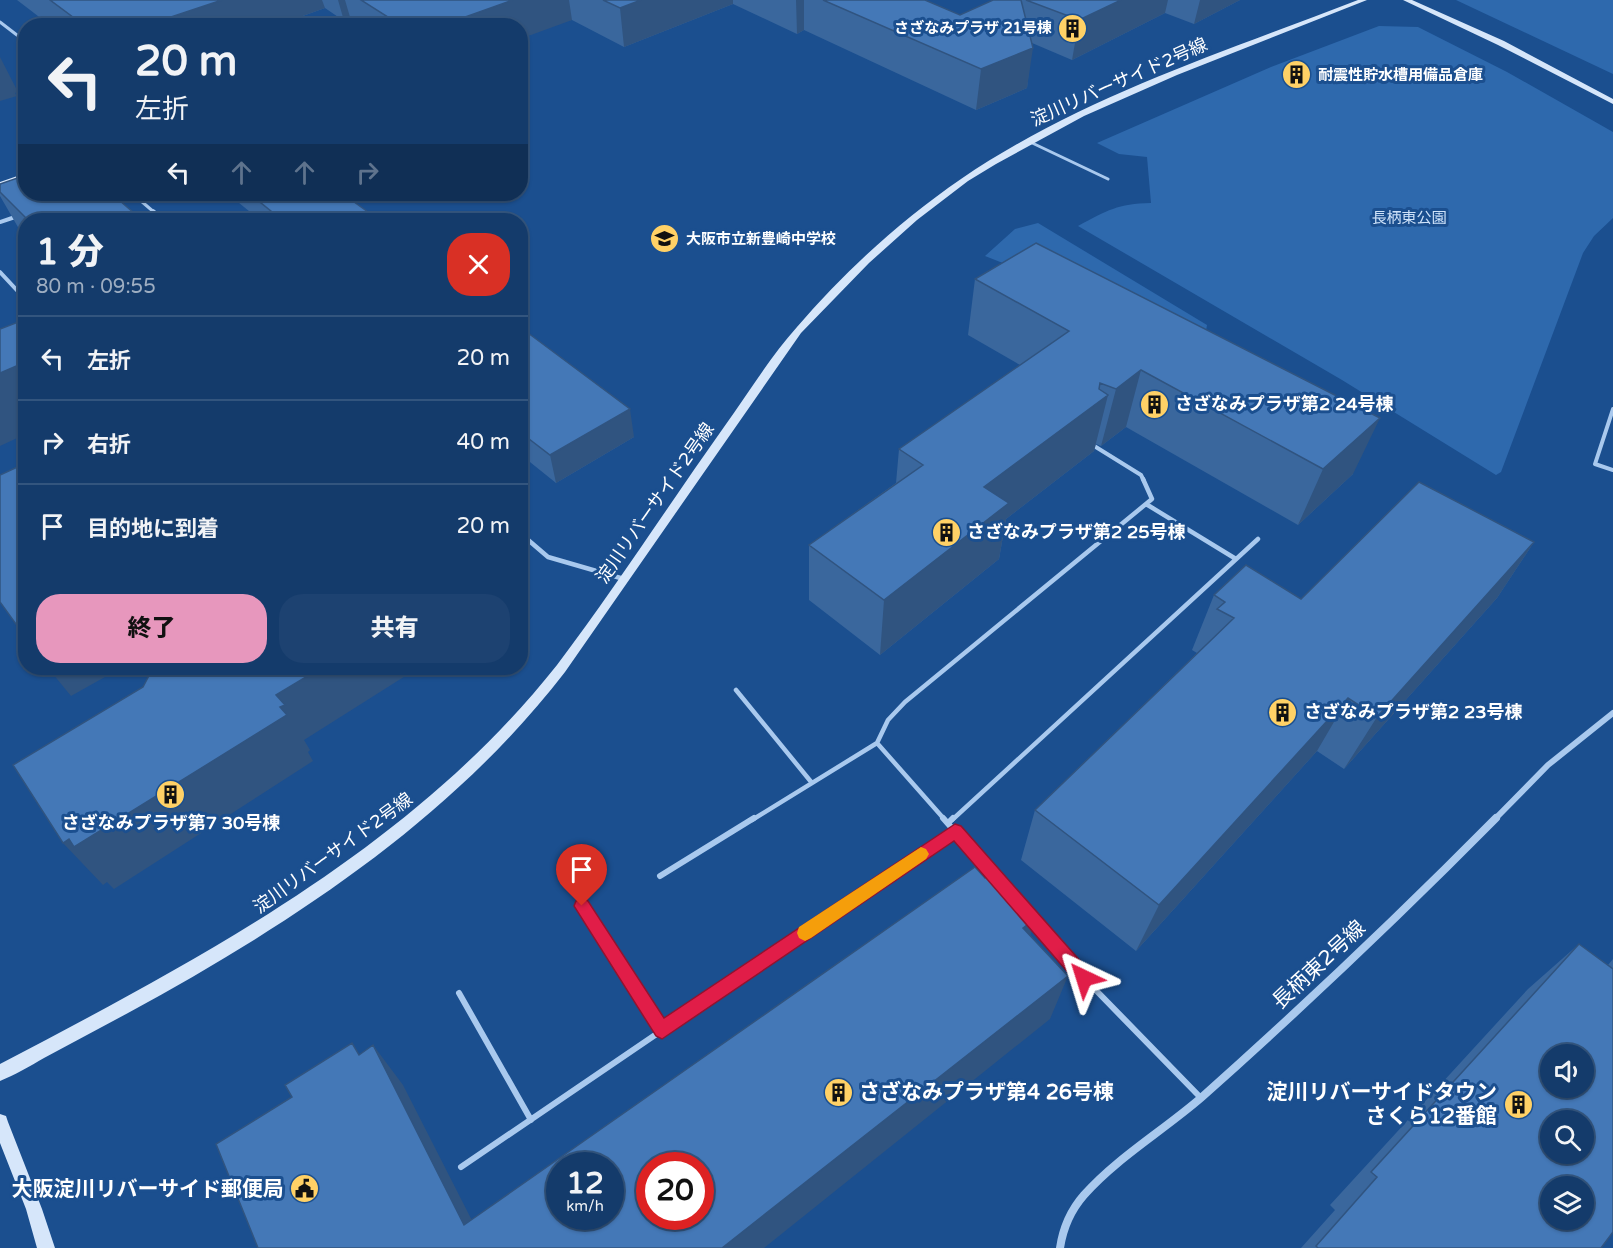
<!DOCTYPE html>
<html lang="ja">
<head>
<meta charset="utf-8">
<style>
	:root { --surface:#143b6b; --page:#1d4271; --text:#f1f3f6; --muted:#9dadc1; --line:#33557e; --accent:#e797bd }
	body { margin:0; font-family:"Varela Round","Noto Sans JP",sans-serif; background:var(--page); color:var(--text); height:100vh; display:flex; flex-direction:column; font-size:22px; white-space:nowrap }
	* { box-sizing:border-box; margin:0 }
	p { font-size:20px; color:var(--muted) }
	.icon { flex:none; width:33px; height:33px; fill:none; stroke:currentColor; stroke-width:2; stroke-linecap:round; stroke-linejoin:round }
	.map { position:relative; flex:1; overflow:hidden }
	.side { position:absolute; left:18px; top:213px; width:510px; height:462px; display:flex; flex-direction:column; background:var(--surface); border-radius:24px; box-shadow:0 2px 4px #0004,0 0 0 2px var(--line) }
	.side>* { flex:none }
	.hud { position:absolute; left:18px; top:18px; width:510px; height:183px; border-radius:24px; box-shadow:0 2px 4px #0004,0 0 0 2px var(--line); background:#143b6b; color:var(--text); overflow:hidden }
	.fabs { position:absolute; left:1540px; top:1044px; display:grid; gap:12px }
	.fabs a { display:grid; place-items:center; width:54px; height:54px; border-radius:50%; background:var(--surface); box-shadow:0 2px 4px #0004,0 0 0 2px var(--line); font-size:30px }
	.speed { position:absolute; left:546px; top:1152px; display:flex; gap:12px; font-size:30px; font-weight:700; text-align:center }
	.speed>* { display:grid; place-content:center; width:78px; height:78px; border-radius:50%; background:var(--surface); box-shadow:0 2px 4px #0004,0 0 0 2px var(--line); line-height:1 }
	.speed small { font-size:15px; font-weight:400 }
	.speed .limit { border:9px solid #d22; background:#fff; color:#111 }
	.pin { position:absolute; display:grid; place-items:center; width:51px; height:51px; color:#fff; margin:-62px -26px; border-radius:50% 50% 50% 0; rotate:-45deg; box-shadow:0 0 6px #0007 }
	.pin .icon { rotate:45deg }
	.me { position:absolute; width:66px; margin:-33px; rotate:319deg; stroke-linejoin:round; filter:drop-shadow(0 0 4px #0008) }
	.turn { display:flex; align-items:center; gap:21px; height:126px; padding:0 18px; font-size:27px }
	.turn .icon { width:78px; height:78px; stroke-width:2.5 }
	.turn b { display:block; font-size:42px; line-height:51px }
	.lanes { display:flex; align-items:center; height:57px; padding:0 18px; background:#0003; justify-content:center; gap:30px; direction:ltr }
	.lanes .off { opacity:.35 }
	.round { display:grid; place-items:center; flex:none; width:63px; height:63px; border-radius:24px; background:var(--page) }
	.summary { display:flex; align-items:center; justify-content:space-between; height:102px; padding:0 18px }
	h1 { font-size:36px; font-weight:800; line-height:45px }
	.cta { display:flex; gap:12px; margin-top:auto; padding:12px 18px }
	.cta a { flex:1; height:69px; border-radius:24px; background:var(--accent); color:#111; font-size:24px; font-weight:800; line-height:69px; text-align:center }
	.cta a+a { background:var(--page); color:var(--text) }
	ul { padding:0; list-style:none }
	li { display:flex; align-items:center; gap:18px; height:84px; padding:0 18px; border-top:2px solid var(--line) }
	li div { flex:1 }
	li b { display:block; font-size:22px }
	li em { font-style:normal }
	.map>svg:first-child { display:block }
</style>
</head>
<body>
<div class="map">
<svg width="1613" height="1248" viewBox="0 0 1613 1248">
	<rect width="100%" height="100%" fill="#1b4f8f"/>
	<path fill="#2e69ad" d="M1456,0H1613V74Z
		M1379,26L1418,27L1507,72L1613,132V218L1594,236L1583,253L1501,472L1496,475L1342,380L1078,226C1108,210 1117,204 1151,203L1147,157L1119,154L1097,143L1271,67Z
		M1038,223L1207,325L1204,343L985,256L1015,229Z"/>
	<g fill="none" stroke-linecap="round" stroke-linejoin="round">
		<path stroke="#a9c9ee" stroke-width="3" d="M0,22L26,42
			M1028,141L1108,179
			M133,194L155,213"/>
		<path stroke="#a9c9ee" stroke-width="4" d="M153,211L164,220
			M0,222L18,216
			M0,272L26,300
			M1613,409L1595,464L1613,470
			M1091,444L1141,475L1144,481"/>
		<path stroke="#a9c9ee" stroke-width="4.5" d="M1146,504L1236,559
			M520,533L548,557L624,579
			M736,690L812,783
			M877,743L945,820
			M752,820L877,743L888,720L905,702L1152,499L1143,479
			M952,820L1258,539"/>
		<path stroke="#a9c9ee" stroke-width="6" d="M943,818L995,877
			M948,823L953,818
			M660,876L754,818
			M582,906L662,1030
			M1032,919L1084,978L1201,1098
			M459,993L531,1120
			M461,1167L955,831"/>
		<path stroke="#a9c9ee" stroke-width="6" d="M1494,820L1548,765L1613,713"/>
		<path stroke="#a9c9ee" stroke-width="8" d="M1060,1248C1063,1228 1070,1211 1084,1195C1118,1157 1164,1130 1202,1097C1303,1007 1401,914 1496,818"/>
		<path fill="#d6e6fa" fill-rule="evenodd" d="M384,0H392L349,26H340Z
			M1358,0H1367L1177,75L1084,116L996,164L968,181L917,220L869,263L801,333L565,672C451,820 291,924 128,1013C100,1028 72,1043 44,1058C30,1066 15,1075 0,1081V1064C202,958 412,848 557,665C615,588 668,506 724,427C748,394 770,357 797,327C845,271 900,221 961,179C1081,97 1224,52 1358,0Z
			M1403,0H1412L1504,41L1613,99V104L1498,45Z
			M26,173V178L0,187V182Z
			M0,1114L6,1116L8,1122L42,1209L55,1248H37L26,1209L0,1143Z"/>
	</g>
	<path fill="#3a679d" d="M17,0H925L960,15L993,0H1240L1194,24L1165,13L1072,60L1032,43L1027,88L976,110L804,30L797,34L733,4L624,47L572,20L520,26H352L350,17L344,21L325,8L275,26H51Z
		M0,184L142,220H26V241L0,196Z
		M228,194H343L379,220H260Z
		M975,279L1353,474L1298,525L1126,427L1101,446L1096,444L1094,451L1006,519L999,559L880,655L809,600V545L896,483L899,449L1020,365L968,335Z
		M520,327L634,437L556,483L520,454Z
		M1534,542L1497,598L1344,769L1317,751L1136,951L1021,860L1035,810L1197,653L1192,650L1214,595L1301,599Z
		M1579,944L1608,965L1613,959V1232L1601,1248H1301L1335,1210L1330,1205L1528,989Z"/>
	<path fill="#305480" d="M222,0H322L325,8L275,26H144Z
		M338,0H345L350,17L344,21Z
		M513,0H569L572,20L520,39V26H440Z
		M641,0H733V4L624,47L620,8Z
		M796,0H804V30L797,34Z
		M1121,0H1168L1165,13L1072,60L1079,20Z
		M1200,0H1240L1194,24Z
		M1033,48L1027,88L976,110L981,69Z
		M0,57L18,92L15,93L17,96L0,101Z
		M26,360V434L0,446V373Z
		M1141,370L1126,427L1101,446L1116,389Z
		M1108,395L1094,451L1006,519L999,559L880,655L884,600L984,487Z
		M630,409L634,437L556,483L550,455Z
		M1380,418L1353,474L1298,525L1323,469Z
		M1534,542L1497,598L1344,769L1377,717Z
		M48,668H121L71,696Z
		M321,668H418L304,740L310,750L308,752L313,761L114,889L107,882L103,885L63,843L280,707L276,695Z
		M1348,698L1317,751L1136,951L1159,905Z
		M1036,918L1021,964L1023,928Z
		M1068,976L1050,1019L764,1248H722Z
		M373,1045L403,1085L486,1248L464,1225Z"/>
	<path fill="#4478b7" stroke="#305480" stroke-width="1.5" fill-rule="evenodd" d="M50,0H222L144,26H85Z
		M361,0H513L440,26H402Z
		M603,0H641L620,8Z
		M823,0H925L960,15L993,0H1021L1033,48L981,69Z
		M1026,0H1121L1079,20Z
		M26,175V194H112L142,220H28L0,192V184Z
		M250,194H343L379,220H282Z
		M1036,243L1380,418L1323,469L1141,370L1116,389L1100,383L1099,389L1108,395L984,487L1009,503L884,600L809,545L923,465L899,449L1069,331L975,279Z
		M26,319V360L20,363L21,364L0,373V329Z
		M520,327L630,409L550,455L520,432Z
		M26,463V638L0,602V475Z
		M1419,482L1534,542L1377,717L1348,698L1159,905L1035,810L1234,618L1217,609L1225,602L1214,595L1246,565L1301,599Z
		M153,668H321L276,695L285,705L280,707L287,715L74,847L69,839L63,843L13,765L143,687Z
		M975,867L985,878L992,872L1036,918L1023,928L1068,976L722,1248H258L216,1144L292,1097L285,1085L352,1043L359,1055L373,1045L464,1225ZM560,1166H610V1216H560ZM650,1166H700V1216H650Z
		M1579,944L1613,969V1232L1601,1248H1318L1316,1246L1377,1177L1371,1172ZM1551,1054H1584V1088H1551ZM1551,1120H1584V1154H1551ZM1551,1186H1584V1220H1551Z"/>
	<path fill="#e11d48" stroke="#92132f" stroke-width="1.5" d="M955,824L961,826L1090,972L1093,978L1090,984L1084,986L1078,984L954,841L662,1039L656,1036L574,906L576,901L582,898L588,901L664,1018Z"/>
	<path fill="#f59e0b" d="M921,847L926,849L929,854L926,859L811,938L805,941L799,938L797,933L799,927Z"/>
	<defs>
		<symbol id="building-disc" viewBox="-11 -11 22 22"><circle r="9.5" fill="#ffd166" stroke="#1b4f8f"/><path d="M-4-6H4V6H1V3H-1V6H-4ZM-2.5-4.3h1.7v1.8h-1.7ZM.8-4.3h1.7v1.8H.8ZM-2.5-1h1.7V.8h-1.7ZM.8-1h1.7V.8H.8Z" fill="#111"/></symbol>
		<symbol id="school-disc" viewBox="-11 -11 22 22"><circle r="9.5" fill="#ffd166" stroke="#1b4f8f"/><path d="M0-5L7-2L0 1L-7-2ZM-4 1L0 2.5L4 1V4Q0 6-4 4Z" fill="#111"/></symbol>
		<symbol id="civic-disc" viewBox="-11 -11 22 22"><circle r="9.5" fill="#ffd166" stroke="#1b4f8f"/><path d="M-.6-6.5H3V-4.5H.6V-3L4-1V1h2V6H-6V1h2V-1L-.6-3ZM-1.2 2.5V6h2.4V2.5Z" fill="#111"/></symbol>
	</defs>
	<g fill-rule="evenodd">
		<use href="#building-disc" x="1056" y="12" width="33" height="33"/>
		<use href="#building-disc" x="1280" y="58" width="33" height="33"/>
		<use href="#school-disc" x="648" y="222" width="33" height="33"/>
		<use href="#building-disc" x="1138" y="388" width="33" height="33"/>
		<use href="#building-disc" x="930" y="516" width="33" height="33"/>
		<use href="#building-disc" x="1266" y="696" width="33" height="33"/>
		<use href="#building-disc" x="154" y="778" width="33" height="33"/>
		<use href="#building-disc" x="822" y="1076" width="33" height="33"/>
		<use href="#building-disc" x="1502" y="1088" width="33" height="33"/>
		<use href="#civic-disc" x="288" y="1172" width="33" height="33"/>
	</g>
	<g text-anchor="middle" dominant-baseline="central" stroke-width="6" stroke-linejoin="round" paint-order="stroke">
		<g font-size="15" font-weight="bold" fill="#fff" stroke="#1b4f8f" text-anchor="start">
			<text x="1052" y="28" text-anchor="end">さざなみプラザ 21号棟</text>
			<text x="1318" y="75">耐震性貯水槽用備品倉庫</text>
			<text x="686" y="239">大阪市立新豊崎中学校</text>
		</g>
		<g font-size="15" fill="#cfe3fa" stroke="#1b4f8f">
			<text x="1409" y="218">長柄東公園</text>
		</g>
		<g font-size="18" fill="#fff" stroke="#1b4f8f">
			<text transform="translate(1119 82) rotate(-24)">淀川リバーサイド2号線</text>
			<text transform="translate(655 503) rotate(-55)">淀川リバーサイド2号線</text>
			<text transform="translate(333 853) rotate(-36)">淀川リバーサイド2号線</text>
		</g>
		<g font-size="18" font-weight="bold" fill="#fff" stroke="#1b4f8f" text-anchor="start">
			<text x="1175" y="404">さざなみプラザ第2 24号棟</text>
			<text x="967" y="532">さざなみプラザ第2 25号棟</text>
			<text x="1304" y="712">さざなみプラザ第2 23号棟</text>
			<text x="171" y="823" text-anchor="middle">さざなみプラザ第7 30号棟</text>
		</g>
		<g font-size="21" fill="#fff" stroke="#1b4f8f">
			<text transform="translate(1319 965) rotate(-43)">長柄東2号線</text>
		</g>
		<g font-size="21" font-weight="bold" fill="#fff" stroke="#1b4f8f" text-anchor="end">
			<text x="859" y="1092" text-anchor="start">さざなみプラザ第4 26号棟</text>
			<text x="1497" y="1092">淀川リバーサイドタウン<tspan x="1497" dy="24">さくら12番館</tspan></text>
			<text x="284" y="1189">大阪淀川リバーサイド郵便局</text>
		</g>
	</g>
</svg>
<div class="fabs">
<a><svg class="icon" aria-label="sound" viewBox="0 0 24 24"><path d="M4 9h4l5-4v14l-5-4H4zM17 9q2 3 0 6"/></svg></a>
<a><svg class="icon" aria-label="search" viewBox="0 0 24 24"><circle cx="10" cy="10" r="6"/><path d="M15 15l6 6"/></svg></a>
<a><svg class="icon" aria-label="layers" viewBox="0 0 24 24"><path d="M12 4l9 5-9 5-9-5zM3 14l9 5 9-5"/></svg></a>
</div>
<div class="speed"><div>12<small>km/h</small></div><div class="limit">20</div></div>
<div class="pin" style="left:582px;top:906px;background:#d93025"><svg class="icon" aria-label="arrive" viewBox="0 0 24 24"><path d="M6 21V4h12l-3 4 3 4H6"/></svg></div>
<svg class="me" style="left:1084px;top:978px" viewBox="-20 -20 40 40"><path d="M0-17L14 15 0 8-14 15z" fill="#e11d48" stroke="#fff" stroke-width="4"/></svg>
<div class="hud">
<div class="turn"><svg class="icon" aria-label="left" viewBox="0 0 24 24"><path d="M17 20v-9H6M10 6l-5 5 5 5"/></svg><div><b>20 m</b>左折</div></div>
<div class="lanes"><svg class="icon" aria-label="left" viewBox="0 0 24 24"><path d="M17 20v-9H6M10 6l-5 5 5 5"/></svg><svg class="icon off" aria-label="ahead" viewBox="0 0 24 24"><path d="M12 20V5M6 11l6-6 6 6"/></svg><svg class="icon off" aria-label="ahead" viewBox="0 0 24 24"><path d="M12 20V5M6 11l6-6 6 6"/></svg><svg class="icon off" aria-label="right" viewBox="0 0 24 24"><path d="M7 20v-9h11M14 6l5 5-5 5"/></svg></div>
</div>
<section class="side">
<div class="summary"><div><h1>1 分</h1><p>80 m · 09:55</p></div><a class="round" style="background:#d93025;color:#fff"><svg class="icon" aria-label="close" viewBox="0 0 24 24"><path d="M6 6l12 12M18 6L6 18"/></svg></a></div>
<ul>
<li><svg class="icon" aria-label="left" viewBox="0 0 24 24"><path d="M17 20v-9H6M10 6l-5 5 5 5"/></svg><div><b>左折</b></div><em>20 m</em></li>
<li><svg class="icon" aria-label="right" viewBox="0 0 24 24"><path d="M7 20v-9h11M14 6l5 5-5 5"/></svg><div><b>右折</b></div><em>40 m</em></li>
<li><svg class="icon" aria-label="arrive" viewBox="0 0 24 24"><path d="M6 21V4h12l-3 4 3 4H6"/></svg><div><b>目的地に到着</b></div><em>20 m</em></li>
</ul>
<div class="cta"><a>終了</a><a>共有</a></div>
</section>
</div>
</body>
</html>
